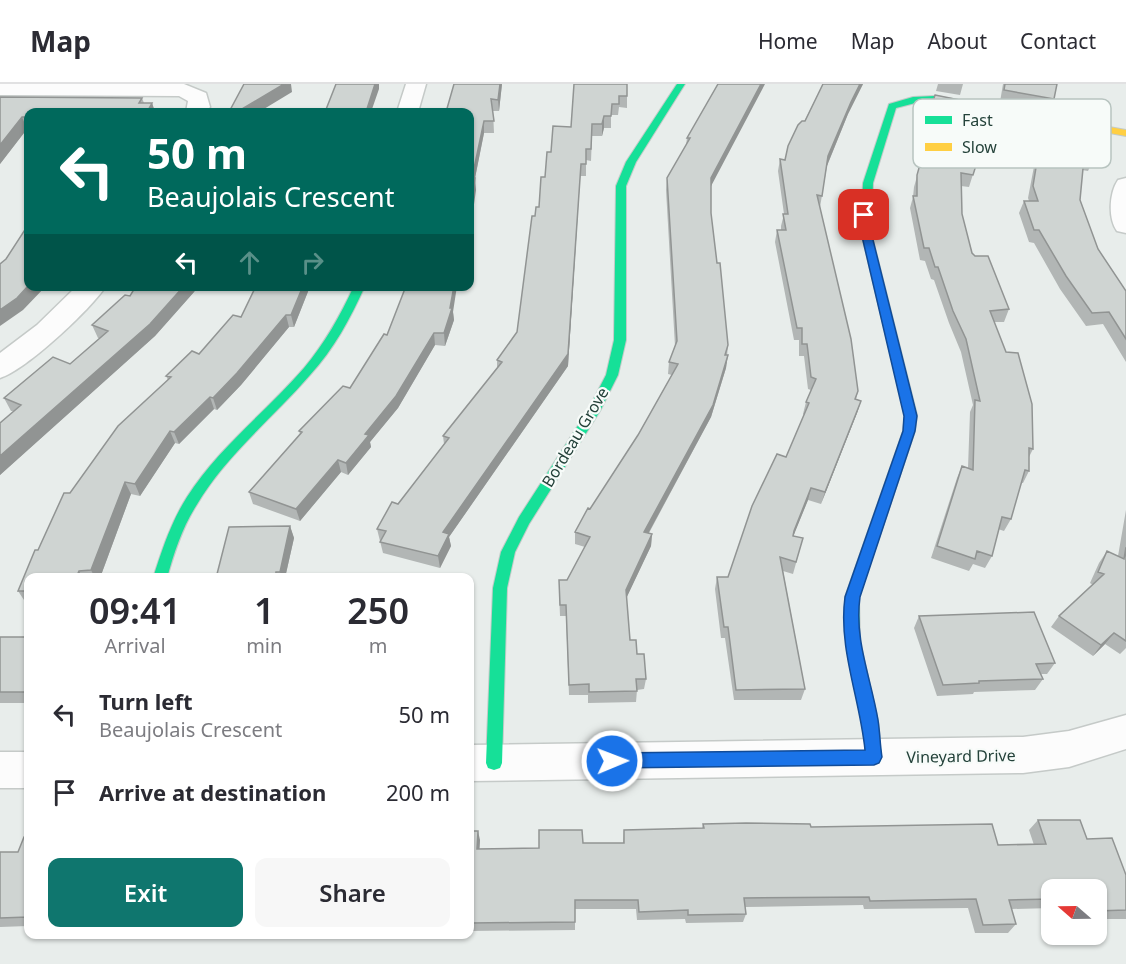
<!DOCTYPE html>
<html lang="en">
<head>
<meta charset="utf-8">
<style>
	:root { --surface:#fff; --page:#f7f7f7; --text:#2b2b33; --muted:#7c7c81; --line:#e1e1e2; --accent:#0f766e }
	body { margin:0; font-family:"Noto Sans",sans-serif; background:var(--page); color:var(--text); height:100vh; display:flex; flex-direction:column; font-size:22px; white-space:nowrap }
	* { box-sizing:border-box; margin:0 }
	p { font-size:20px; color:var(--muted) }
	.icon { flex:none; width:33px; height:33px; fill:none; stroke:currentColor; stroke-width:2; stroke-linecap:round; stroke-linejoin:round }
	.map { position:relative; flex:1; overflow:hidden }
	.panel { position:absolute; left:24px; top:489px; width:450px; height:366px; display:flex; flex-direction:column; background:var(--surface); border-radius:12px; box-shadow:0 2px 4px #0004 }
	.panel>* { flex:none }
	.hud { position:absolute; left:24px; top:24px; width:450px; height:183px; border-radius:12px; box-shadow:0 2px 4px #0004; background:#00695c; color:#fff; overflow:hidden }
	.needle { width:39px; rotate:290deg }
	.fabs { position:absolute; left:1041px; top:795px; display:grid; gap:12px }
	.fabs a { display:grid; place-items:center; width:66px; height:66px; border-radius:12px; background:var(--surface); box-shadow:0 2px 4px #0004; font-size:30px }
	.pin { position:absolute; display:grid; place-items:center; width:51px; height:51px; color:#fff; margin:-26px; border-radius:12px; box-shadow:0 3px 9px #0006 }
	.me { position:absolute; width:66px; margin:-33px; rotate:89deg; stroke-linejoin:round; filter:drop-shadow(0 0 4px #0008) }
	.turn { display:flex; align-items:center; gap:21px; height:126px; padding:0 24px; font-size:27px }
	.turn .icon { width:78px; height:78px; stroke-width:2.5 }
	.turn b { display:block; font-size:42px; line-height:51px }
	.lanes { display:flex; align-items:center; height:57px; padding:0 24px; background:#0003; justify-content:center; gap:30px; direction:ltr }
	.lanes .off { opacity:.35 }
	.eta { display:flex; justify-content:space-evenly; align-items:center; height:102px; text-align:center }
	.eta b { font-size:36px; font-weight:600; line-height:42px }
	.action { display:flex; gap:12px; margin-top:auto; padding:12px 24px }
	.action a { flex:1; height:69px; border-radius:12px; background:var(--accent); color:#fff; font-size:24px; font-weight:600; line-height:69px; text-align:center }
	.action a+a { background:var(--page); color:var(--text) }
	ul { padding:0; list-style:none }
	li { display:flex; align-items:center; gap:18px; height:78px; padding:0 24px }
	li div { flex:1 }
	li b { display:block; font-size:22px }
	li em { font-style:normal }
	header { display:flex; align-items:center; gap:36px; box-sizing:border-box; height:84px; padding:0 30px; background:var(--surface); border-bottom:2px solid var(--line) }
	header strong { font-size:28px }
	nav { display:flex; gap:33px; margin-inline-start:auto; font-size:21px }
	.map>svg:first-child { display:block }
</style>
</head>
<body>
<header>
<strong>Map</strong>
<nav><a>Home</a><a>Map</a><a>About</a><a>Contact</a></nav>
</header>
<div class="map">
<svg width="1126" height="880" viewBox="0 0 1126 880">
	<rect width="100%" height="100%" fill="#e8edeb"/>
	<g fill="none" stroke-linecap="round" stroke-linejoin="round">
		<defs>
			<path id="street" d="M0,0H184L206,9L210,23L206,28H186L188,17L179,12L0,11Z
				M406,0H426L418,28H397Z
				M1126,94V149L1117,147C1108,135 1109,109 1118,96Z
				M77,202H106C90,226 26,286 0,294V269L37,241Z
				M1126,631V665L1069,683L1023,689L470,697V661L1023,653L1069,647Z
				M0,668H28V704H0Z"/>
			<path id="fast" d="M677,0H685L636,78L626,102V256L618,291L600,327L529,440L515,468L507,504L502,679L500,684L494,686L488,684L486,679L493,504L501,468L519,433L588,326L606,291L614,256L616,102L626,78Z
				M934,12L977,19L981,22L977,25L923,17L896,24L873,99L871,148L917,331L915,347L859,513L860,558L878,637L882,673L880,678L874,680L868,678L866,673L862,637L846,558L845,513L903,347L905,331L861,148L863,99L889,20L913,13Z
				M354,202H365C350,235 334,265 310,291C273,334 225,372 196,422C182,444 174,469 167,494H153C162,466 171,438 187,413C218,364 266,328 304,284C325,259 340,232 354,202Z"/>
			<path id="slow" d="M977,19L1126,46V52L974,24L973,22Z"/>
		</defs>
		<use href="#street" stroke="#c5cac8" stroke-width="3"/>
		<use href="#fast" stroke="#c3cbc8" stroke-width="2"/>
		<use href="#slow" stroke="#c3cbc8" stroke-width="2"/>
		<use href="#street" fill="#fcfcfc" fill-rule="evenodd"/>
		<use href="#fast" fill="#16e098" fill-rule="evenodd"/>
		<use href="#slow" fill="#ffcf43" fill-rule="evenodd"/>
	</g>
	<path fill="#b2b6b5" d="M502,0L499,27H493L494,49H484L475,94L476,106L470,28Z
		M574,0L627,12V24L619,23L618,31H611V44H604L602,52H592L591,77L586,76V92H580L568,282L449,453L451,462L440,484L383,469L377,445L398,420L444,360L443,352L497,284V276L517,248L535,132L539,123L551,68L571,43Z
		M718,0L711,103V129L717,179L728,261L726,284L711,333L649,449L652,450L651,462L626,514L630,556L637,570L646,595L644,605L637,606L636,618L588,619V611H569L566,532H560L559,507L567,496L585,463L575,460V448L638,351L672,291L668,290L669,278L675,262L666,106L667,94L686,61L687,54Z
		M823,0H863L848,30L827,82L820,123L858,307L856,315L861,317L857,329L821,420L808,416L793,452L803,454L793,490L783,487L805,605L801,616H734L725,554H721L715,505L717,493H728L786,373L804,331L803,330L806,318L811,306L808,305L804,272H799V256H794L775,158L777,146H781V142L784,130L778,87L780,75L785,76Z
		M938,0H963L960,11L936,7Z
		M1003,0H1057L1054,15L1050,27L1000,18Z
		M935,11L957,27L998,34L1001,23L1050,43L1093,76L1088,87L1082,86L1080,116L1098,165L1126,207V278L1103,240L1086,242L1060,205L1034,159L1029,158L1019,129L1024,117H1029L1028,114L1035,77L980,68L969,103L961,102L962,130L972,169L1009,225L1004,238H994L1033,365L1029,373V387L1023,399H1021L1011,435L1004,447L998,445L992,472L985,484L973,480L969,487L931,474L957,394L962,382L968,384L970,328L973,321L961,268L949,239L934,196L931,195L925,177L920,176L910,124L913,113L914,103L927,57L921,56Z
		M0,13L142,14L144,19H152L155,28H28V45H27L0,80Z
		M136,202H198L194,208L155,252L0,391V339L14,327H11L4,314L70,280L100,254H98L92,241L130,212Z
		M256,202H314V205H309L294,243H289L241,301L217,326L214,325L179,360L175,359L140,412L131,410L100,494H28V519H26L18,507L38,466L70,409L168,296L166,292L199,270L241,233Z
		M453,228L454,236L445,262L435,261L398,324L370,358L371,363L348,391L341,388L300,437L253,420L249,408L300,350L299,347L350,304L387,251Z
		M1126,426V564L1120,570L1105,560L1093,572L1051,543L1059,532L1093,501L1090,499L1099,479L1107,467L1118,472Z
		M290,442L294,454L285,494H216Z
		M919,532L1055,579L1047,590H1041L1043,595L1035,606L974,608L973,610L937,612L914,544Z
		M28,546V619H0V553H26Z
		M1038,736L1087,755L1126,791V835H1096V806H1052V824L1011,825L1016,840L1008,849H975L968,824L864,825L863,821L745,823L746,830L743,838L686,839L685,835L637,836L636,825H575V846L470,847V747L480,756L479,765L539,764L583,759H623L624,746L702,744L703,740L811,743L998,761H1034L1029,746Z
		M28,753V842L0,843V768H18Z
		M56,850H122L121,852L59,853Z"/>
	<path fill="#919493" d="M284,0H291L292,8L259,28H237Z
		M375,0H379V5L371,28H366Z
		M500,0H502L499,27L498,16Z
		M761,0H765L709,106L711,94Z
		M860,0H863L848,30L826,84L828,72L851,18Z
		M152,19L155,28H147Z
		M604,32V44L602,52V40Z
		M22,33L27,45L0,80V61Z
		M484,37V49L475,94L476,106L470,149V130L472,94Z
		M581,80L568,282L449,453L451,462L440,484L438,472L443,448Z
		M28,202H46L23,226L0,242V226Z
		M184,202H198L194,208L155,252L0,391V372Z
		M303,202H309V205L294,243L291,231Z
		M454,202H457L453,228L454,236L445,262L444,249Z
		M286,231L289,243L241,301L217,326L213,314Z
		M434,249L435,261L398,324L370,358L371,363L348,391L346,379Z
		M728,271L726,284L711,333L643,459L644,448Z
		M210,313L214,325L179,360L174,348Z
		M861,317L857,329L821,420L825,408Z
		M170,347L175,359L140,412L135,400Z
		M338,376L341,388L300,437L296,425Z
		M125,398L131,410L100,494H95L91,486Z
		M811,404L808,416L791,458L794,447Z
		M290,442L294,454L285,494H282L280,488Z
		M652,450L651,462L625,517L626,506Z
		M79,487L83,494H76Z
		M1114,549L1105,560L1093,572L1101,561Z
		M478,747L480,756L479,774L477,765Z"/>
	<path fill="#cfd4d2" stroke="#919493" stroke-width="1.5" d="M244,0H284L237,28H229Z
		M336,0H375L366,28H325Z
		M454,0H500L498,16L491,15L494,37H484L472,94H475L470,130V28H446Z
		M574,0H627V12H619V20H612L611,32H604L602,40H592L591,65H586V80H581L568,270L443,448L449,450L438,472L380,458L386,447L377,445L392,418L398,420L449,354L443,352L502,278L497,276L517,248L532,132H535L536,123H539L541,93H545L547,68H551L553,42L571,43Z
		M718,0H761L711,94V129L717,179H720L728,261L725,271H728L713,321L644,448L652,450L626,506L630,556H636L637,570H644L646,595H636L637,607L589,608V600L569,601L566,521H560L559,496H567L590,453L575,448L588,424L590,425L638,351L678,280L669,278L677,257L667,94L690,54H687Z
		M823,0H860L851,18L828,72L822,112L817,111L851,255L858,307L855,315L861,317L825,408L811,404L794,447L793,452L803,454L796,478L780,473L805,605L736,606L728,543H724L717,493H728L752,422L777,370L786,373L809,319L806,318L816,295L811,293L807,260H802V244H797L777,146H786L783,130H788L780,75L785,76L788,62L798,41L802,37H805Z
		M1005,0H1057L1054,15L1004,6Z
		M935,11L960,16L957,27L999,34L1001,23L1052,32L1050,43L1095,51L1093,76L1084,74L1080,116L1098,165L1126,207V255L1109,228L1092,229L1066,192L1039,146H1034L1024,117H1038L1033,102L1039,65L984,56L973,91L961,89L962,130L972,169L975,172H988L1009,225L990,227L1006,268L1018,269L1032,320L1033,365L1029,364V387L1025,386L1011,435L1002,433L992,472L977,467L975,475L937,462L962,382L973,386L975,316L980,317L966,255L953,227L938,183H935L929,164H924L913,112H917V91L930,45L925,44Z
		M0,13L142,14L139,19H152L147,28H28V33H22L0,61Z
		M28,141V202L17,214L0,226V180L6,175Z
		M136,202H184L150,240L0,372V339L21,321L4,314L53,273L70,280L108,247L92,241L125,211L130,212Z
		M256,202H303L291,231H286L237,289L213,314L210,313L174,348L170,347L135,400L125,398L91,486L79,487L76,494H28V507H18L35,466H38L64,409H70L118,342L171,293L166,292L192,267L199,270L233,231L241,233Z
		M406,202H454L450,224H452L444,249H434L396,312L365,350L369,351L346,379L338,376L296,425L249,408L302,348L299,347L343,302L350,304L384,250L387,251Z
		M290,442L280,488H276L275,494H216L229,443Z
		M1126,463V557L1114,549L1101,561L1059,532L1104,490L1098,488L1107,467L1124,475Z
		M1034,528L1055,579L1036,580L1043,595L979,597V599L943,601L919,532Z
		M28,546V608H0V553H26Z
		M1038,736H1080L1087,755L1112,754L1126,791V826L1096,827V806H1052V815L1009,816L1016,840L983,841L976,815L870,817L869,813L744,814L746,830L688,831V826L639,828L638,816H575V838L470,839V747H478L477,765L539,764V746H582L583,759H624V746L704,744L703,740L746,739L810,740L811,743L992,740L998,761L1046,760Z
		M24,753H28V833L0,834V768H18Z"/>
	<path fill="#1a73e8" stroke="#114b97" stroke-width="1.5" d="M864,128L869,131L871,148L917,332L915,347L860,513C854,556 871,594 878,636C880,649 880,661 882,673L879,679L874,681L612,684L607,682L604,677L607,672L612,669L865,666C860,615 838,564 845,513L903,347L904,332L861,148L859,131Z"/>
	<g text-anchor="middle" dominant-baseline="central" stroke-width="4.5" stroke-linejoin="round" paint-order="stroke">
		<g font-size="16" fill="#24423a" stroke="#f7fbf9">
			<text transform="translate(575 353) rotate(-59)">Bordeau Grove</text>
			<text transform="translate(961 672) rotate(-1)">Vineyard Drive</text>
		</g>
	</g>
	<rect x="913" y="15" width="198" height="69" rx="9" fill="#f7fbf9" stroke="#b8c4c0" stroke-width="1.5"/>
	<rect x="925" y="32" width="27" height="8" fill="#16e098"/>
	<rect x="925" y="59" width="27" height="8" fill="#ffcf43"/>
	<g font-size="16" fill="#24423a">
		<text x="962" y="42">Fast</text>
		<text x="962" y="69">Slow</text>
	</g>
</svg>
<div class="fabs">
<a><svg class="needle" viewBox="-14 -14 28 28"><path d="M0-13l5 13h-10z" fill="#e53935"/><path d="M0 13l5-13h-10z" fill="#7c7c81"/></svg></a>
</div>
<div class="pin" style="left:864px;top:131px;background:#d93025"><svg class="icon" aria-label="arrive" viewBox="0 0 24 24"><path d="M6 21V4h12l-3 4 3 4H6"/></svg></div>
<svg class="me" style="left:612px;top:677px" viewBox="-20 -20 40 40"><circle r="17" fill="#1a73e8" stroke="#fff" stroke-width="3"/><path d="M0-11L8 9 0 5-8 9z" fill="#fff"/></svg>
<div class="hud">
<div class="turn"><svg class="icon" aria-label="left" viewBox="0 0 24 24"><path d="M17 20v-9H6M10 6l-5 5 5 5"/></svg><div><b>50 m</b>Beaujolais Crescent</div></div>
<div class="lanes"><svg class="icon" aria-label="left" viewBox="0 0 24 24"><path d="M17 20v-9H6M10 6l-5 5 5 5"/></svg><svg class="icon off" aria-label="ahead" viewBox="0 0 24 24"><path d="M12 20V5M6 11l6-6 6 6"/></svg><svg class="icon off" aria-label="right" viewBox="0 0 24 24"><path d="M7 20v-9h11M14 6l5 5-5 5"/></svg></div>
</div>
<section class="panel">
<div class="eta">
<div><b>09:41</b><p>Arrival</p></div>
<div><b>1</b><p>min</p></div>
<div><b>250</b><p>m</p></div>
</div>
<ul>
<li><svg class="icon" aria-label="left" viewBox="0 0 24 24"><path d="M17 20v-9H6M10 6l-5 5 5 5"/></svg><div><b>Turn left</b><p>Beaujolais Crescent</p></div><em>50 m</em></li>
<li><svg class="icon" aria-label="arrive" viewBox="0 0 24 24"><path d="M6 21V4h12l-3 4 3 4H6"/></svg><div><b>Arrive at destination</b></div><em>200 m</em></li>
</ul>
<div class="action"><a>Exit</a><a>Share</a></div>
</section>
</div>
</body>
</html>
